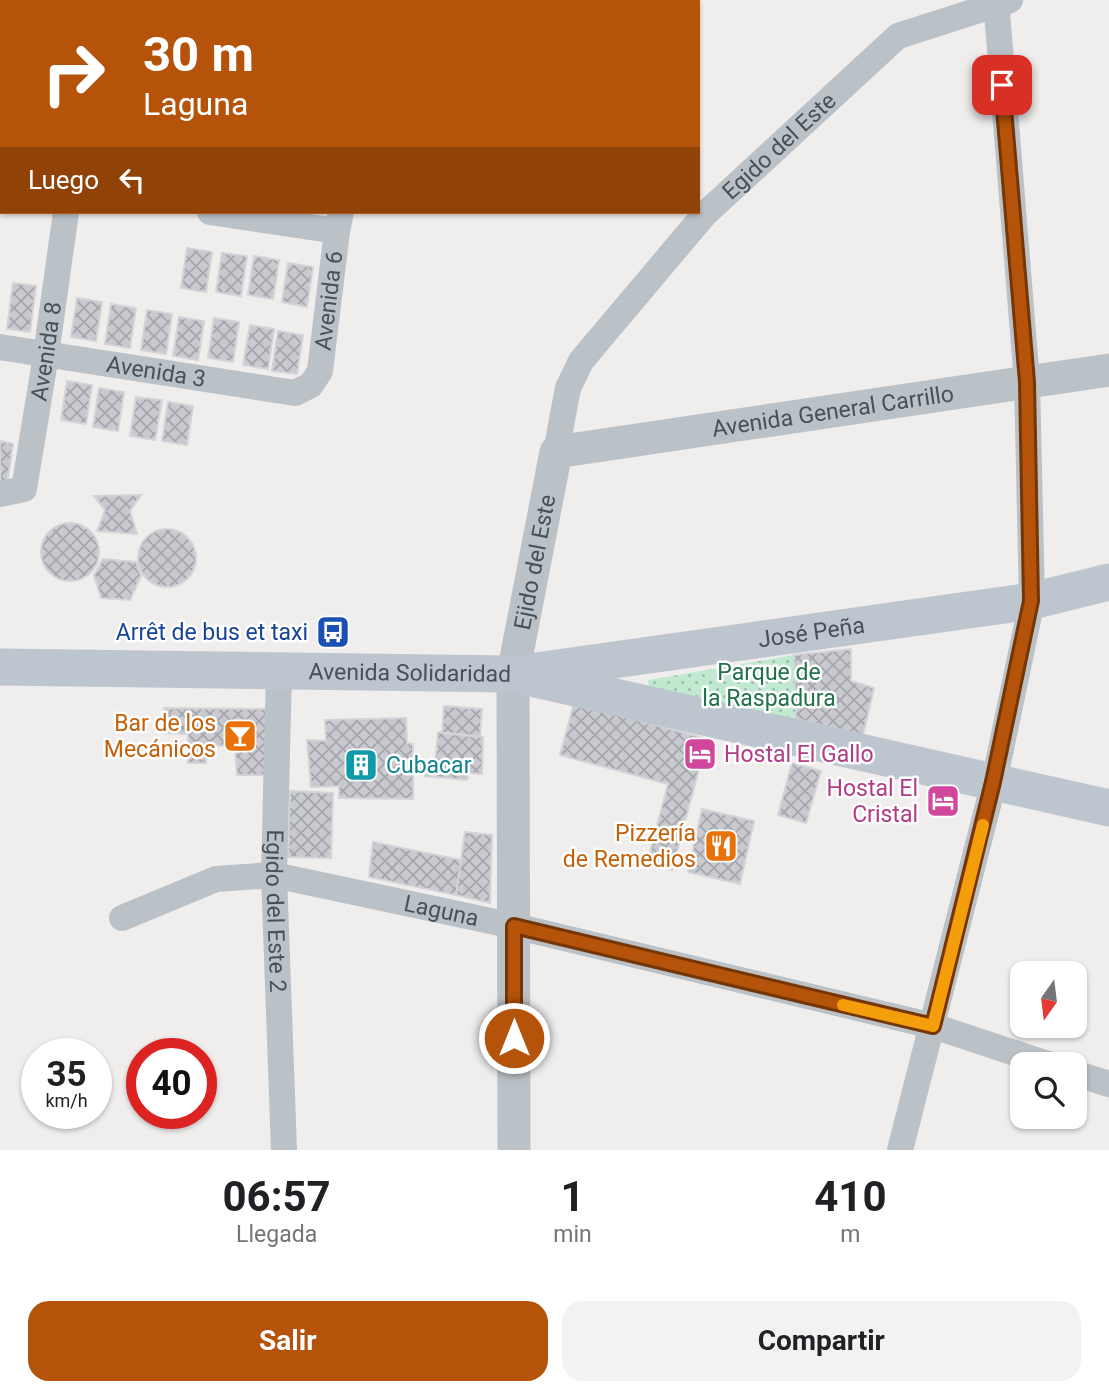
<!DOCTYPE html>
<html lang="es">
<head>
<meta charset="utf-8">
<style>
	:root { --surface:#fff; --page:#f2f2f2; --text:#202124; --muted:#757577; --accent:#b45309 }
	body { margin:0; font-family:Roboto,sans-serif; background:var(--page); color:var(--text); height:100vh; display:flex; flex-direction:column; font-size:26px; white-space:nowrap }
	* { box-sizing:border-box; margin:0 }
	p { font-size:23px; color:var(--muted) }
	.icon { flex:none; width:38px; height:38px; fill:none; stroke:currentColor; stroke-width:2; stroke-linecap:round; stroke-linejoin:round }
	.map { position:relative; height:1150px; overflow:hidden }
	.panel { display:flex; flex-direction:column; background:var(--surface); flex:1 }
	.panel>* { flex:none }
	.top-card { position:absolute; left:0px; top:0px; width:700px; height:214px; box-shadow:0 2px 5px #0004; background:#b45309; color:#fff; overflow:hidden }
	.needle { width:46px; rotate:194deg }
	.buttons { position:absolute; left:1010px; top:961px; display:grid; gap:14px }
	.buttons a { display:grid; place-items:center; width:77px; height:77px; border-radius:14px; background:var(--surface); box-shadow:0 2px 5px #0004; font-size:35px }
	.speed { position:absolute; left:21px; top:1038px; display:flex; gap:14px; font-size:35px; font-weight:700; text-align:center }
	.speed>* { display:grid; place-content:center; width:91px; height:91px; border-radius:50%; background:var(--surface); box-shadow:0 2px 5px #0004; line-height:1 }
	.speed small { font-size:18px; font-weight:400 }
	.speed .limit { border:10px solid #d22; background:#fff; color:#111 }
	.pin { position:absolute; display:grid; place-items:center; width:60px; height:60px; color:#fff; margin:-30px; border-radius:14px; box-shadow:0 4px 10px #0006 }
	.me { position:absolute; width:77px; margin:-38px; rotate:0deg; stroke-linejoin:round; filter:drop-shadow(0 0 5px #0008) }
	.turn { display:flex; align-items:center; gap:24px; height:147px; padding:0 28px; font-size:32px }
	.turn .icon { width:91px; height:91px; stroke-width:2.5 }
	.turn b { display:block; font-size:49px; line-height:60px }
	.then { display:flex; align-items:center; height:66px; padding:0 28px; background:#0003; gap:14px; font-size:26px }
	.eta { display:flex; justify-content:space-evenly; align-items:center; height:119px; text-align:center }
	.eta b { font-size:42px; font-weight:700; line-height:49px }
	.primary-button { display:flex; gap:14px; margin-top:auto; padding:14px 28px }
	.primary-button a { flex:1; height:80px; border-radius:21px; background:var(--accent); color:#fff; font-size:28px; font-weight:700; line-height:80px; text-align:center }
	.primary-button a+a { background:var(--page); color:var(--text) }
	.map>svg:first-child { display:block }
</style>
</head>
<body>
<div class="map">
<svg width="1109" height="1150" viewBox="0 0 1109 1150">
	<defs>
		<pattern id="park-dots" width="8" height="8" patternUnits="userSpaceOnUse" patternTransform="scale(1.75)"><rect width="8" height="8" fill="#c0e9d0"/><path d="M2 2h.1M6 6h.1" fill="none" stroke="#9ebfac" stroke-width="1.8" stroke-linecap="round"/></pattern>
		<pattern id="building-cross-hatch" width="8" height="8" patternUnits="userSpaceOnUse" patternTransform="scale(1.75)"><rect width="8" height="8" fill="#c8cacf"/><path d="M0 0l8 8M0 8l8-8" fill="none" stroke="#a4a6ab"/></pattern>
	</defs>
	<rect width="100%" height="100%" fill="#f0eded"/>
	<path fill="url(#park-dots)" d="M794,655L796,719L649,688L648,680Z"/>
	<path fill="url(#building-cross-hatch)" stroke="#d2d4d8" stroke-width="2" d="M187,248L212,252L206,292L181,288Z
		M222,253L247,256L241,296L216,292Z
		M254,256L279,260L273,299L248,295Z
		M288,263L313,267L307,307L282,302Z
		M13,283L36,286L30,332L7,329Z
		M77,298L102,302L96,341L71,337Z
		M111,304L136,308L130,348L105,344Z
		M147,310L172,314L166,354L141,350Z
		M179,317L204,321L198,360L173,356Z
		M214,318L239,322L233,362L208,358Z
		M250,325L274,329L268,369L243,365Z
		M278,331L303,335L297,374L272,371Z
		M67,381L92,385L86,424L61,420Z
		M99,388L124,392L118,431L93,427Z
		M136,397L162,400L155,440L130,436Z
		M168,402L193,406L187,445L162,441Z
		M0,441L13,444L7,483L0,482Z
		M141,495L130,511L137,534L97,531L105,510L94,496Z
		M41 552a29 29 0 1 1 58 0a29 29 0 1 1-58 0Z
		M138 558a29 29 0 1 1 58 0a29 29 0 1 1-58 0Z
		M103,559L136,562L141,576L130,600L101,598L94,575Z
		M851,649V681L874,688L863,735L796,719L794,655Z
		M574,703L707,739L672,870L647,863L668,784L560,755Z
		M444,706L482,709L480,737L442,733Z
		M164,708L269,709L267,775H237L235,746L206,745V763H188V734L164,733Z
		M406,718L407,743L413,744V799L339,798V786L311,787L307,740L326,741L325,720Z
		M438,732L483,737L482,774L468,773L467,780L425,776L424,765L435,764Z
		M792,763L821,771L806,823L778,815Z
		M290,791L333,793L331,858L288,857Z
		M702,809L754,821L740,884L688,872Z
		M465,832L492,835L490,903L456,895Z
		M373,842L461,860L456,895L369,877Z"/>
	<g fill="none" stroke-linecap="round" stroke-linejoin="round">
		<g stroke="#bac2c8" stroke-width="26">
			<path d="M98,2L99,0"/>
			<path d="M384,2V0"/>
			<path d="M671,2L673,0"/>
			<path d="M0,27L2,28"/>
			<path d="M0,179H2"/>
			<path d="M210,212L337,231"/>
			<path id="s1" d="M0,347L295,393L311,385L320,371L337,231L341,212"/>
			<path id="s2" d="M556,452L568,388L581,361L704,215L898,36L1010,0"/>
			<path id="s3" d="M0,494L24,489L46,355L66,212"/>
			<path id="s4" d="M279,671L274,875L284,1150"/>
			<path id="s5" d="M122,918L216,879L274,875L514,926L933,1026L1048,1064"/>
			<path d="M1074,1073L1109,1084"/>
			<path d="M900,1150L994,782L1032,601L1027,382L996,0"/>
		</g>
		<path stroke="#bac2c8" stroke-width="33" id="s6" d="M514,1150L513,674L556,452L1109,370"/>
		<g stroke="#bdc6cf" stroke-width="37">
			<path id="s7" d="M0,667L513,674L1109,808"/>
			<path id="s8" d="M536,671L1032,601L1109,582"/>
		</g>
	</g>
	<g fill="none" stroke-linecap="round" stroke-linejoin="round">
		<defs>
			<path id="route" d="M514,1038V926L933,1026L993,782L1031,601L1027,382L1002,85"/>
		</defs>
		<use href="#route" stroke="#753606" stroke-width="18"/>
		<use href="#route" stroke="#b45309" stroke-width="12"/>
		<path stroke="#f59e0b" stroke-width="12" d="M843,1005L933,1026L983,825"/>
	</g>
	<defs>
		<symbol id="bus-square" viewBox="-11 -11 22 22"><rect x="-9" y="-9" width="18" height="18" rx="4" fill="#1a4fb4" stroke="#fff"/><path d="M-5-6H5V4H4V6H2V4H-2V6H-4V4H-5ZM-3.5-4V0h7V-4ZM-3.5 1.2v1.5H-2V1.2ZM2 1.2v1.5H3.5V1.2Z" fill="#fff"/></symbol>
		<symbol id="bar-square" viewBox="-11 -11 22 22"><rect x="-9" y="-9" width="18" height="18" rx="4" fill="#e8710a" stroke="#fff"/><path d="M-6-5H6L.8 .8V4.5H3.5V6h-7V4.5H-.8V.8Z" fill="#fff"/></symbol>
		<symbol id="hotel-square" viewBox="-11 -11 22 22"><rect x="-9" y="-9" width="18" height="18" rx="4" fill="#d1479c" stroke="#fff"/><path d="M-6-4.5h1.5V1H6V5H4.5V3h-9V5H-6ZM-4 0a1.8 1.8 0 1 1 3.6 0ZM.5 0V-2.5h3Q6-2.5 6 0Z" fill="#fff"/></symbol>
		<symbol id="building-square" viewBox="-11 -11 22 22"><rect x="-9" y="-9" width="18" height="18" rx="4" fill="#0f9aa8" stroke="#fff"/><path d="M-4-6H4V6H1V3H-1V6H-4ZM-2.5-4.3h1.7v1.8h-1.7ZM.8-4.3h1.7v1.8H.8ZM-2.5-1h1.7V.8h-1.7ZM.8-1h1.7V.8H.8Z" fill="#fff"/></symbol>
		<symbol id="restaurant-square" viewBox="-11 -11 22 22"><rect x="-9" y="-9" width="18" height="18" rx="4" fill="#e8710a" stroke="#fff"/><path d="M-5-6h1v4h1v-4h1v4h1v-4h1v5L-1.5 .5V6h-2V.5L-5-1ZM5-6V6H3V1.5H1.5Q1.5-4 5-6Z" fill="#fff"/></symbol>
	</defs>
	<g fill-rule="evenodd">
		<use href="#bus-square" x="314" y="613" width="38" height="38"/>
		<use href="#bar-square" x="221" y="717" width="38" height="38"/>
		<use href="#hotel-square" x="681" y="735" width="38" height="38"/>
		<use href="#building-square" x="342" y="746" width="38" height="38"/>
		<use href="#hotel-square" x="924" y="782" width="38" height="38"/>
		<use href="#restaurant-square" x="702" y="827" width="38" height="38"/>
	</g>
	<g text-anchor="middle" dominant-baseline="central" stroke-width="5" stroke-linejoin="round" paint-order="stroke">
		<g font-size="23" fill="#485058" stroke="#fff">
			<text stroke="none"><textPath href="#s2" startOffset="388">Egido del Este</textPath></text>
			<text stroke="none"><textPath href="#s1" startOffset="404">Avenida 6</textPath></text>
			<text stroke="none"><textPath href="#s3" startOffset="164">Avenida 8</textPath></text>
			<text stroke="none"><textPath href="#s1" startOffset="158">Avenida 3</textPath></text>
			<text stroke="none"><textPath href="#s6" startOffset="982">Avenida General Carrillo</textPath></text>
			<text stroke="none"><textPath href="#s6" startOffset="590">Ejido del Este</textPath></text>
			<text stroke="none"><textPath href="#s8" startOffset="278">José Peña</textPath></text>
			<text stroke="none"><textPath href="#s7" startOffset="410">Avenida Solidaridad</textPath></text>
			<text stroke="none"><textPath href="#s4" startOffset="240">Egido del Este 2</textPath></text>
			<text stroke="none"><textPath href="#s5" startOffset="331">Laguna</textPath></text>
		</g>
		<g font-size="23" fill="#164399" stroke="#fff" text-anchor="end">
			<text x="308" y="632">Arrêt de bus et taxi</text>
		</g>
		<g font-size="23" fill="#217149" stroke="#fff">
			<text x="769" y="672">Parque de<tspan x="769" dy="26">la Raspadura</tspan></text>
		</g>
		<g font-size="23" fill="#c56008" stroke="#fff" text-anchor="end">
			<text x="216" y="723">Bar de los<tspan x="216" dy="26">Mecánicos</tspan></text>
			<text x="696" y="833">Pizzería<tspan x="696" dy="26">de Remedios</tspan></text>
		</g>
		<g font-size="23" fill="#b23c85" stroke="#fff" text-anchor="start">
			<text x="724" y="754">Hostal El Gallo</text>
			<text x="918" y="788" text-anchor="end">Hostal El<tspan x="918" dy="26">Cristal</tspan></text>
		</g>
		<g font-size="23" fill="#0d838f" stroke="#fff" text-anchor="start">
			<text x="386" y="765">Cubacar</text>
		</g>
	</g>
</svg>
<div class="buttons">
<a><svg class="needle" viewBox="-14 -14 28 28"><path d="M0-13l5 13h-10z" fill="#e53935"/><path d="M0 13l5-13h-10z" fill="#757577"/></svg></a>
<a><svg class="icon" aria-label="search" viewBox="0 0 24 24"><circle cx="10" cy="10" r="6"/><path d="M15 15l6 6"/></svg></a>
</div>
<div class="speed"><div>35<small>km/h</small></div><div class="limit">40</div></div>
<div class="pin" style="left:1002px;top:85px;background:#d93025"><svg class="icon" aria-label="arrive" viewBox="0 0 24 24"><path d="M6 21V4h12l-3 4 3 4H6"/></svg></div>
<svg class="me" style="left:514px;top:1038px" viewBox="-20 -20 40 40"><circle r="17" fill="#b45309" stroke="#fff" stroke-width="3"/><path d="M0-11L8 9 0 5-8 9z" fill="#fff"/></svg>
<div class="top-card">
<div class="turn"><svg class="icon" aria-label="right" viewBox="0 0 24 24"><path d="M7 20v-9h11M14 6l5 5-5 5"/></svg><div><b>30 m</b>Laguna</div></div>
<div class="then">Luego<svg class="icon" aria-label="left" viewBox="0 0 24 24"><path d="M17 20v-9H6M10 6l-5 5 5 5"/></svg></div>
</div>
</div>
<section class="panel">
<div class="eta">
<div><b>06:57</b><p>Llegada</p></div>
<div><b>1</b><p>min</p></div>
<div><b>410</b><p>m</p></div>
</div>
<div class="primary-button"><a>Salir</a><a>Compartir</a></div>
</section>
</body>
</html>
